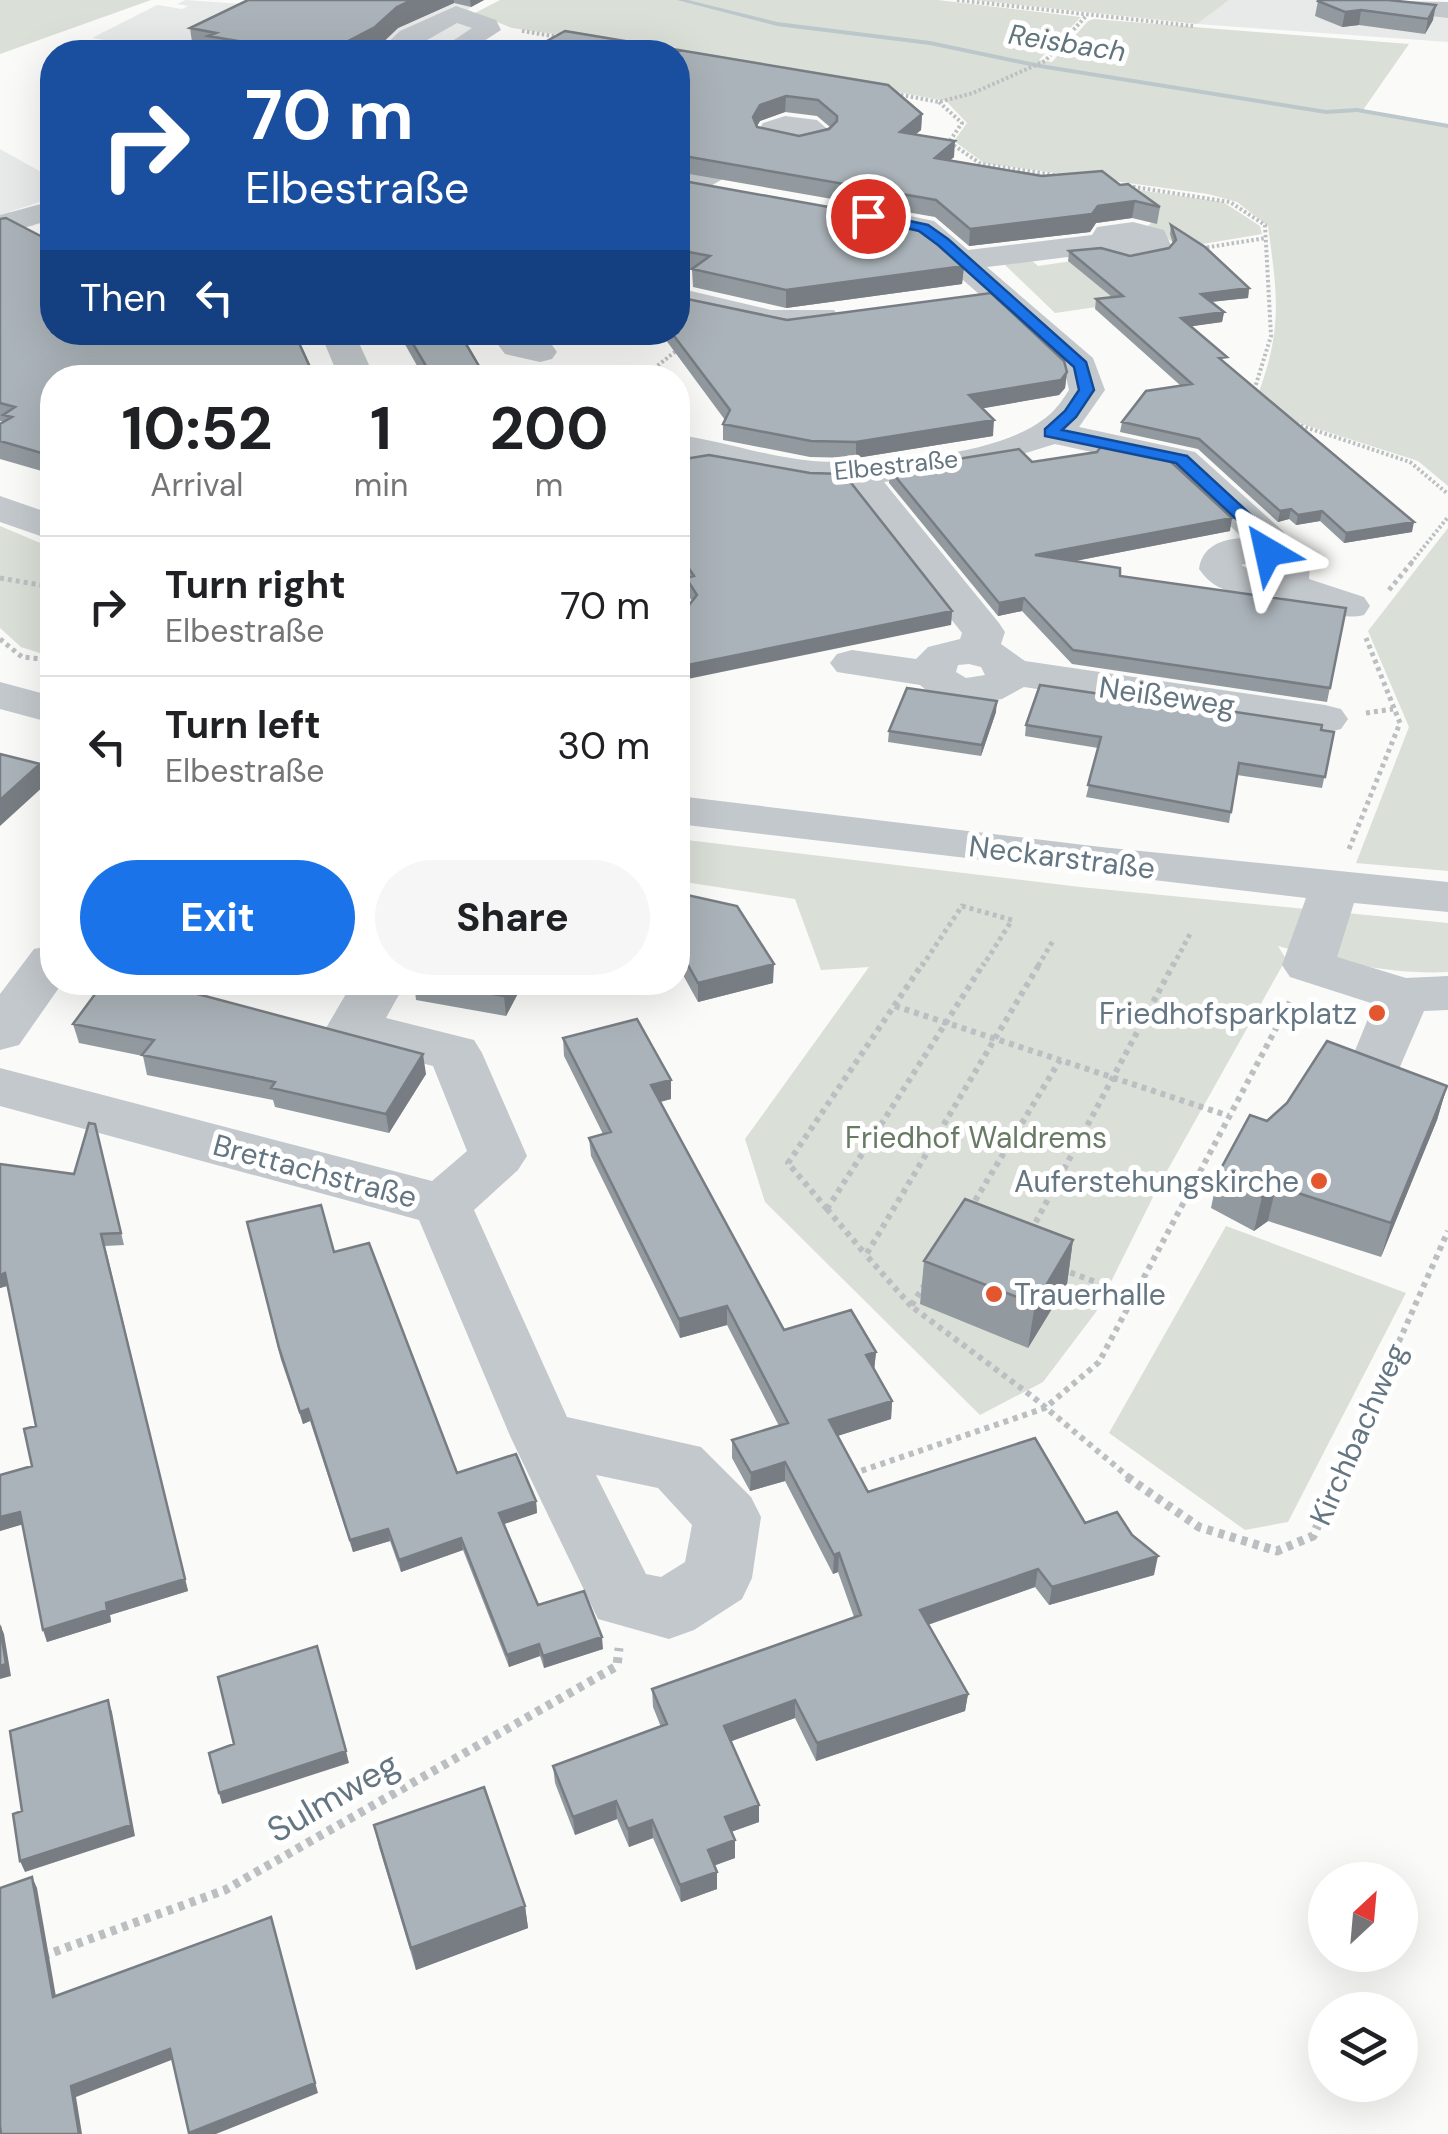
<!DOCTYPE html>
<html lang="en">
<head>
<meta charset="utf-8">
<style>
	:root { --surface:#fff; --page:#f6f6f6; --text:#202124; --muted:#757577; --line:#e0e0e0; --accent:#1a73e8 }
	body { margin:0; font-family:"DM Sans",sans-serif; background:var(--page); color:var(--text); height:100vh; display:flex; flex-direction:column; font-size:38px; white-space:nowrap }
	* { box-sizing:border-box; margin:0 }
	p { font-size:32px; color:var(--muted) }
	.icon { flex:none; width:55px; height:55px; fill:none; stroke:currentColor; stroke-width:2; stroke-linecap:round; stroke-linejoin:round }
	.map { position:relative; flex:1; overflow:hidden }
	.side { position:absolute; left:40px; top:365px; width:650px; height:630px; display:flex; flex-direction:column; background:var(--surface); border-radius:40px; box-shadow:0 10px 40px #0002 }
	.side>* { flex:none }
	.top-card { position:absolute; left:40px; top:40px; width:650px; height:305px; border-radius:40px; box-shadow:0 10px 40px #0002; background:#1a4fa0; color:#fff; overflow:hidden }
	.needle { width:65px; rotate:26deg }
	.controls { position:absolute; left:1308px; top:1862px; display:grid; gap:20px }
	.controls a { display:grid; place-items:center; width:110px; height:110px; border-radius:50%; background:var(--surface); box-shadow:0 10px 40px #0002; font-size:50px }
	.pin { position:absolute; display:grid; place-items:center; width:85px; height:85px; color:#fff; margin:-42px; border:5px solid #fff; border-radius:50%; box-shadow:0 2px 10px #0007 }
	.me { position:absolute; width:110px; margin:-55px; rotate:324deg; stroke-linejoin:round; filter:drop-shadow(0 0 8px #0008) }
	.turn { display:flex; align-items:center; gap:35px; height:210px; padding:0 40px; font-size:45px }
	.turn .icon { width:130px; height:130px; stroke-width:2.5 }
	.turn b { display:block; font-size:70px; line-height:85px }
	.then { display:flex; align-items:center; height:95px; padding:0 40px; background:#0003; gap:20px; font-size:38px }
	.eta { display:flex; justify-content:space-evenly; align-items:center; height:170px; text-align:center }
	.eta b { font-size:60px; font-weight:700; line-height:70px }
	.button { display:flex; gap:20px; margin-top:auto; padding:20px 40px }
	.button a { flex:1; height:115px; border-radius:60px; background:var(--accent); color:#fff; font-size:40px; font-weight:700; line-height:115px; text-align:center }
	.button a+a { background:var(--page); color:var(--text) }
	ul { padding:0; list-style:none }
	li { display:flex; align-items:center; gap:30px; height:140px; padding:0 40px; border-top:2px solid var(--line) }
	li div { flex:1 }
	li b { display:block; font-size:38px }
	li em { font-style:normal }
	.map>svg:first-child { display:block }
</style>
</head>
<body>
<div class="map">
<svg width="1448" height="2134" viewBox="0 0 1448 2134">
	<rect width="100%" height="100%" fill="#fafaf8"/>
	<path fill="#e8e9e9" d="M185,0L242,4L484,0L468,9L494,28L453,52H213L193,49L177,52L92,38L157,5L182,9L188,6L177,4Z
		M1229,0H1334L1448,15V42L1197,24Z
		M0,149L52,178V198L9,212L35,226L0,231Z"/>
	<path fill="#dadfd7" d="M0,0H151L0,54Z
		M500,0H938L1081,17L1039,60L1052,62L1088,21L1094,19L1409,44L1363,110L1448,124V486L1418,461L1293,421L1259,392C1283,326 1277,293 1268,226L1237,202L1208,194L984,163L954,141L967,123L946,101L678,52L512,28L475,13Z
		M975,0H1229L1197,24Z
		M1110,186L1223,202L1260,226L1262,234L1179,248L1158,230L1147,227L1155,219Z
		M1113,255L1172,296L1055,313L1002,262L1029,258L1038,266Z
		M0,526L52,548V657L21,647L0,628Z
		M1448,528V871L1356,863L1409,727L1368,631Z
		M678,839L1080,887L1448,923V972C1392,975 1332,961 1278,946L1286,959L1158,1187L1096,1312L1043,1382L980,1415L765,1202L745,1139L869,967L821,970L795,899L678,881Z
		M1226,1226L1406,1293L1288,1522L1245,1530L1109,1433Z"/>
	<g fill="none" stroke-linecap="round" stroke-linejoin="round">
		<path fill="#bbc7cb" fill-rule="evenodd" d="M677,0H688L777,22L930,41L1040,64L1326,110L1357,108L1448,124V128L1357,112L1326,114L1040,68L930,45L777,26Z"/>
		<path stroke="#bbbfc2" stroke-width="4" stroke-dasharray="2.5 2.5" stroke-linecap="butt" d="M957,0L1193,26
			M522,31L559,37
			M896,94L939,102L973,93L1045,61L1086,16
			M939,102L962,123L949,142L981,164L1061,176
			M1128,186L1230,202L1265,225L1271,336L1253,394
			M1197,249L1266,238
			M642,378L681,347
			M1296,424L1410,462L1448,494
			M1411,563L1448,517"/>
		<path stroke="#bbbfc2" stroke-width="5" stroke-dasharray="4 4" stroke-linecap="butt" d="M0,578L52,587
			M1389,590L1413,561
			M0,639L22,657L52,660
			M1366,713L1393,709
			M1349,849L1400,723L1366,638
			M922,966L962,906L1012,920L983,966
			M1038,966L1054,939
			M1173,966L1190,934"/>
		<path stroke="#bbbfc2" stroke-width="6" stroke-dasharray="5 5" stroke-linecap="butt" d="M895,1006L1060,1060
			M827,1209L866,1255
			M827,1209L788,1163L923,963
			M827,1209L984,963
			M970,1209L1060,1060L1229,1116
			M1031,1231L1174,963
			M1061,1269L1136,1297
			M925,1284L911,1306L1033,1397L1131,1479
			M911,1306L866,1255L1040,963
			M852,1474L1045,1408L1099,1362L1290,1002
			M1338,1479L1448,1231"/>
		<path stroke="#bbbfc2" stroke-width="9" stroke-dasharray="6 6" stroke-linecap="butt" d="M1127,1477L1199,1527L1277,1551L1313,1536L1339,1477
			M43,1956L225,1890L617,1666L619,1648"/>
		<path fill="#c3c8cc" fill-rule="evenodd" d="M1347,0L1448,2V18L1360,8Z
			M456,6L496,20L501,30L467,52H436L472,28L457,23L406,52H378L400,31Z
			M785,116L817,120L834,135C821,151 796,151 778,146L704,190H682L678,184L682,178L756,134L763,123Z
			M52,201V220L0,234V215Z
			M843,202L934,221L968,250L1092,235L1097,227L1133,222L1164,230L1172,247L1167,254L1128,262L1100,253L987,267L1093,358L1105,390L1079,427L1195,452L1284,532L1289,545L1310,564L1309,579L1364,597L1370,606L1364,615C1334,622 1308,603 1279,597C1249,590 1221,601 1199,569C1202,546 1222,539 1243,538L1169,469L1055,444L971,470L884,482L999,623L1005,632L1001,644L1025,661L1325,705L1341,709L1348,719L1341,729L1325,733L1024,687L1002,699L964,705L937,699L920,685L837,672L830,663L837,654L852,650L916,659L928,647L960,639L962,633L845,484L796,481L678,457V435C723,441 767,457 813,461C874,465 995,457 1044,419C1055,411 1062,401 1069,390L1064,369L912,235L832,218L828,211L832,204ZM1256,561L1270,570L1255,572L1241,565ZM969,664L981,667L985,675L966,678L956,672L958,665Z
			M678,288L771,310H834L839,317L834,324C780,338 731,319 678,308Z
			M320,332H354L375,378H339Z
			M502,332H537L532,340L552,345L557,352L552,359L540,362L505,354L496,342Z
			M0,496L52,514V540L0,522Z
			M0,682L52,696V723L0,709Z
			M678,796L1101,847L1448,882V912L1354,903L1337,957L1406,978L1448,976V1010L1424,1011L1396,1076L1377,1081L1358,1076L1350,1063L1374,1004L1290,977L1282,965L1306,898L678,824Z
			M52,945V982H63L19,1045L0,1050V994L34,949Z
			M353,982H406L386,1018L474,1040L482,1053L527,1156L518,1170L474,1210L567,1417L701,1447L751,1497L761,1517L752,1578L742,1599L694,1630L669,1639L598,1619L511,1438L419,1220L0,1106V1068L432,1181L467,1151L433,1066L334,1040L326,1028ZM596,1475L658,1488L692,1525L685,1562L661,1577L646,1574Z"/>
	</g>
	<path fill="#929a9f" fill-rule="evenodd" d="M248,0H484L471,7L454,3L398,28L377,48L368,52H210L193,49L190,28Z
		M1318,1L1433,20L1425,34L1359,25L1342,27L1315,16Z
		M678,52L922,114L921,130L916,134L954,157L950,160L1042,176L1120,185L1160,207L1157,224L1132,218L1096,223L1090,232L969,246L935,217L678,172ZM785,112L817,116L830,127L799,136L757,126L760,121Z
		M678,180L964,266L962,284L786,308L693,287L692,270L678,268Z
		M0,219L52,378V474L0,459V424L4,422L0,421Z
		M1171,225L1249,288L1248,298L1211,302L1224,312L1222,322L1191,326L1226,364L1412,532L1344,543L1320,521L1296,525L1289,519L1278,522L1198,449L1120,432L1122,422L1181,386L1095,309L1096,299L1112,297L1068,261L1069,251L1130,256L1169,248L1173,244L1170,234Z
		M787,320L1067,372L1065,388L1059,395L983,408L993,436L856,458L810,457L723,440V424L725,420L660,332H678Z
		M398,332H459L486,378H424Z
		M678,460L952,611L951,625L692,601L686,592V578L678,566Z
		M1032,462L1230,531L1074,561L1120,576L1346,608L1327,702L1072,664L1022,611L998,616L889,483L890,470Z
		M1110,693L1334,732L1322,788L1237,775L1229,823L1086,797L1098,748L1025,736L1026,725L1110,696Z
		M996,712L981,756L888,742L889,731Z
		M678,893L773,983L698,1002L678,966Z
		M104,982H200L198,994L426,1074L389,1133L275,1107L273,1100L147,1075L143,1056L79,1043L73,1024Z
		M414,982H524L506,1016L416,1000Z
		M563,1038L671,1099L660,1102L784,1330L876,1352L874,1370L892,1401L891,1419L837,1436L868,1492L1085,1523L1154,1575L1049,1605L1035,1587L928,1625L968,1694L965,1711L816,1761L795,1718L731,1741L759,1805V1822L731,1832L735,1858L714,1865L717,1872V1889L681,1902L653,1838L629,1847L617,1819L575,1835L555,1783L553,1766L661,1727L653,1707L652,1689L854,1617L838,1572L833,1574L785,1481L750,1491L732,1458V1440L779,1426L727,1325L680,1338L591,1156L589,1138L603,1134L564,1056Z
		M1447,1086L1437,1120L1381,1257L1268,1221L1254,1231L1211,1208L1218,1174L1267,1121Z
		M95,1124L124,1245L105,1246L188,1591L110,1615L111,1622L47,1642L22,1524L0,1531L32,1466L36,1426L8,1286L0,1288V1164L74,1174Z
		M247,1222L334,1252L457,1473L536,1501L537,1513L504,1524L538,1605L603,1649L544,1668L540,1656L509,1667L463,1550L401,1572L390,1541L353,1552L310,1421L303,1424L281,1360Z
		M1073,1240L1067,1284L1028,1348L920,1304L924,1261Z
		M374,1825L525,1906L528,1928L416,1970L379,1847Z"/>
	<path fill="#777d82" d="M412,0H454V3L398,28L377,48L368,52H321L397,7Z
		M470,0H484L471,7Z
		M1436,5L1433,20L1425,34L1428,19Z
		M1361,10L1359,25L1342,27L1345,12Z
		M786,96L785,112L760,121L753,133V117L760,105Z
		M922,114L921,130L899,148L900,132Z
		M955,141L954,157L934,175L935,158Z
		M1135,201L1132,218L1096,223L1090,232L969,246L970,229Z
		M964,266L962,284L786,308V290Z
		M1249,288L1248,298L1199,303L1201,294Z
		M1224,312L1222,322L1180,328L1181,318Z
		M1067,372L1065,388L1059,395L968,411L969,395Z
		M994,420L993,436L856,458V442Z
		M1291,509L1289,519L1278,522L1280,511Z
		M1322,511L1320,521L1296,525L1298,515Z
		M1232,518L1230,531L1034,569L1035,555Z
		M1414,522L1412,532L1344,543L1346,533Z
		M1024,598L1022,611L998,616L999,603Z
		M952,611L951,625L678,681V667Z
		M997,701L996,712L981,756L982,745Z
		M40,764L45,785L0,826V800Z
		M774,964L773,983L698,1002V983Z
		M192,982H200L194,1011L190,992Z
		M512,982H524L506,1016L504,996Z
		M423,1054L426,1074L389,1133L386,1114Z
		M671,1080V1099L652,1104L651,1085Z
		M1447,1086L1437,1120L1381,1257L1391,1223Z
		M1276,1186L1268,1221L1254,1231L1262,1197Z
		M101,1234L188,1591L110,1615L111,1622L47,1642L43,1630L106,1603Z
		M1073,1240L1067,1284L1028,1348L1035,1304Z
		M5,1273L9,1285L0,1288V1275Z
		M727,1306V1325L680,1338L679,1319Z
		M876,1352L874,1371L866,1355Z
		M892,1401L891,1419L828,1439L829,1420Z
		M308,1409L310,1421L303,1424L300,1412Z
		M785,1462V1481L750,1491L751,1473Z
		M536,1501L537,1513L501,1525L499,1513Z
		M20,1512L24,1524L0,1531V1517Z
		M388,1529L390,1541L353,1552L350,1540Z
		M461,1538L463,1550L401,1572L399,1560Z
		M839,1553L838,1572L833,1574L834,1555Z
		M1158,1556L1154,1575L1049,1605L1052,1587Z
		M1038,1569L1035,1587L918,1628L920,1610Z
		M0,1624L4,1634L11,1676L0,1679Z
		M602,1637L603,1649L544,1668L543,1656Z
		M539,1644L540,1656L509,1667L507,1655Z
		M968,1694L965,1711L816,1761L817,1743Z
		M108,1700L112,1712L135,1836L25,1872L20,1861Z
		M795,1700V1718L724,1744V1726Z
		M346,1751L349,1763L222,1804L219,1793Z
		M616,1801L617,1819L575,1835L573,1817Z
		M759,1805V1822L725,1834V1817Z
		M652,1820L653,1838L629,1847L628,1829Z
		M735,1840V1858L708,1868V1850Z
		M717,1872V1889L681,1902L680,1885Z
		M32,1877L37,1888L58,2008L53,1997Z
		M525,1906L528,1928L416,1970L411,1948Z
		M271,1917L318,2093L216,2134H190Z
		M170,2049L174,2059L76,2097L82,2134H79L71,2086Z"/>
	<path fill="#aab3b9" stroke="#777d82" stroke-width="2.5" fill-rule="evenodd" d="M248,0H412L397,7L375,27L327,52H303L208,36L216,33L190,28Z
		M1319,0H1388L1436,5L1428,19L1361,10L1345,12L1318,1Z
		M565,31L888,85L922,114L900,132L955,141L935,158L1042,176L1102,171L1120,185L1128,184L1160,207L1135,201L1098,206L1092,214L970,229L936,200L678,155V52H527ZM786,96L818,100L837,116V121L829,129L799,136L757,127L753,117L760,105Z
		M678,180L912,222L964,266L786,290L692,269L710,256L678,250Z
		M6,218L52,242V332H294L315,378H52V456L0,441V424L12,417L3,415L15,407L0,403V219Z
		M1171,225L1205,247L1249,288L1201,294L1224,312L1181,318L1227,357L1219,358L1414,522L1346,533L1322,511L1298,515L1291,509L1280,511L1199,439L1122,422L1146,391L1192,384L1096,299L1123,296L1069,251L1101,248L1130,256L1169,248L1176,240Z
		M991,293L1064,361L1067,372L1061,380L969,395L994,420L856,442L811,441L723,424L730,410L671,332H678V297L787,320Z
		M406,332H459L486,378H433Z
		M1102,445L1169,460L1232,518L1035,555L1120,568V576L1346,608L1330,688L1073,650L1024,598L999,603L890,470L1019,449L1032,462L1097,452Z
		M709,455L810,473L844,474L952,611L678,667V619L697,595L686,578L694,576L678,552V460Z
		M1040,685L1114,696L1110,693L1322,725L1321,730L1334,732L1325,777L1239,763L1231,812L1088,785L1101,737L1026,725Z
		M907,688L997,701L982,745L889,731Z
		M0,754L40,764L0,800Z
		M678,893L737,906L774,964L698,983L678,947Z
		M104,982H192L190,992L423,1054L386,1114L271,1088L275,1082L142,1055L154,1040L73,1024Z
		M427,982H512L504,996Z
		M637,1019L671,1080L651,1085L784,1330L851,1310L876,1352L866,1355L892,1401L829,1420L868,1492L1035,1438L1085,1523L1117,1512L1132,1535L1158,1556L1052,1587L1038,1569L920,1610L968,1694L817,1743L795,1700L724,1726L759,1805L725,1817L735,1840L708,1850L717,1872L680,1885L652,1820L628,1829L616,1801L573,1817L553,1766L667,1724L652,1689L861,1615L839,1553L834,1555L785,1462L751,1473L732,1440L788,1423L727,1306L679,1319L589,1138L611,1132L563,1038Z
		M1327,1041L1447,1086L1391,1223L1276,1186L1262,1197L1218,1174L1250,1115L1267,1121L1287,1103Z
		M89,1123L95,1124L121,1233L101,1234L185,1579L106,1603L107,1610L43,1630L20,1512L0,1517V1475L32,1466L24,1429L36,1426L5,1273L0,1275V1164L74,1174Z
		M965,1199L1073,1240L1035,1304L924,1261Z
		M321,1205L334,1252L369,1243L457,1473L516,1454L536,1501L499,1513L538,1605L584,1591L602,1637L543,1656L539,1644L507,1655L461,1538L399,1560L388,1529L350,1540L308,1409L300,1412L279,1348L247,1222Z
		M0,1626L6,1664L0,1666Z
		M317,1646L346,1751L219,1793L209,1753L234,1744L218,1677Z
		M108,1700L131,1825L20,1861L13,1814L22,1811L10,1731Z
		M484,1787L525,1906L411,1948L374,1825Z
		M32,1877L53,1997L271,1917L315,2083L189,2133L170,2049L71,2086L79,2134H1L0,2126V1888Z"/>
	<path fill="#1a73e8" stroke="#114b97" stroke-width="2.5" d="M868,212L928,225L948,239L1086,362L1094,390L1076,417L1062,430L1187,456L1275,537L1274,555H1263L1261,542L1176,463L1045,436V429L1065,411L1079,390L1074,367L938,245L919,231L863,218L862,216Z"/>
	<g fill="#e4572e" stroke="#fff" stroke-width="4">
		<circle cx="1377" cy="1013" r="10"/>
		<circle cx="1319" cy="1181" r="10"/>
		<circle cx="994" cy="1294" r="10"/>
	</g>
	<g text-anchor="middle" dominant-baseline="central" stroke-width="10" stroke-linejoin="round" paint-order="stroke">
		<g font-size="25" fill="#657683" stroke="#fff">
			<text transform="translate(896 465) rotate(-6)">Elbestraße</text>
		</g>
		<g font-size="28" font-style="italic" fill="#60757c" stroke="#fff">
			<text transform="translate(1067 43) rotate(9)">Reisbach</text>
		</g>
		<g font-size="30" fill="#657683" stroke="#fff">
			<text transform="translate(1167 696) rotate(8)">Neißeweg</text>
			<text transform="translate(1062 857) rotate(7)">Neckarstraße</text>
			<text transform="translate(315 1171) rotate(15)">Brettachstraße</text>
			<text transform="translate(1358 1434) rotate(-66)">Kirchbachweg</text>
		</g>
		<g font-size="30" fill="#657683" stroke="#fff" text-anchor="end">
			<text x="1357" y="1013">Friedhofsparkplatz</text>
			<text x="1299" y="1181">Auferstehungskirche</text>
			<text x="1014" y="1294" text-anchor="start">Trauerhalle</text>
		</g>
		<g font-size="30" fill="#687a64" stroke="#fff">
			<text x="976" y="1137">Friedhof Waldrems</text>
		</g>
		<g font-size="35" fill="#657683" stroke="#fff">
			<text transform="translate(333 1797) rotate(-30)">Sulmweg</text>
		</g>
	</g>
</svg>
<div class="controls">
<a><svg class="needle" viewBox="-14 -14 28 28"><path d="M0-13l5 13h-10z" fill="#e53935"/><path d="M0 13l5-13h-10z" fill="#757577"/></svg></a>
<a><svg class="icon" aria-label="layers" viewBox="0 0 24 24"><path d="M12 4l9 5-9 5-9-5zM3 14l9 5 9-5"/></svg></a>
</div>
<div class="pin" style="left:868px;top:216px;background:#d93025"><svg class="icon" aria-label="arrive" viewBox="0 0 24 24"><path d="M6 21V4h12l-3 4 3 4H6"/></svg></div>
<svg class="me" style="left:1268px;top:552px" viewBox="-20 -20 40 40"><path d="M0-17L14 15 0 8-14 15z" fill="#1a73e8" stroke="#fff" stroke-width="4"/></svg>
<div class="top-card">
<div class="turn"><svg class="icon" aria-label="right" viewBox="0 0 24 24"><path d="M7 20v-9h11M14 6l5 5-5 5"/></svg><div><b>70 m</b>Elbestraße</div></div>
<div class="then">Then<svg class="icon" aria-label="left" viewBox="0 0 24 24"><path d="M17 20v-9H6M10 6l-5 5 5 5"/></svg></div>
</div>
<section class="side">
<div class="eta">
<div><b>10:52</b><p>Arrival</p></div>
<div><b>1</b><p>min</p></div>
<div><b>200</b><p>m</p></div>
</div>
<ul>
<li><svg class="icon" aria-label="right" viewBox="0 0 24 24"><path d="M7 20v-9h11M14 6l5 5-5 5"/></svg><div><b>Turn right</b><p>Elbestraße</p></div><em>70 m</em></li>
<li><svg class="icon" aria-label="left" viewBox="0 0 24 24"><path d="M17 20v-9H6M10 6l-5 5 5 5"/></svg><div><b>Turn left</b><p>Elbestraße</p></div><em>30 m</em></li>
</ul>
<div class="button"><a>Exit</a><a>Share</a></div>
</section>
</div>
</body>
</html>
